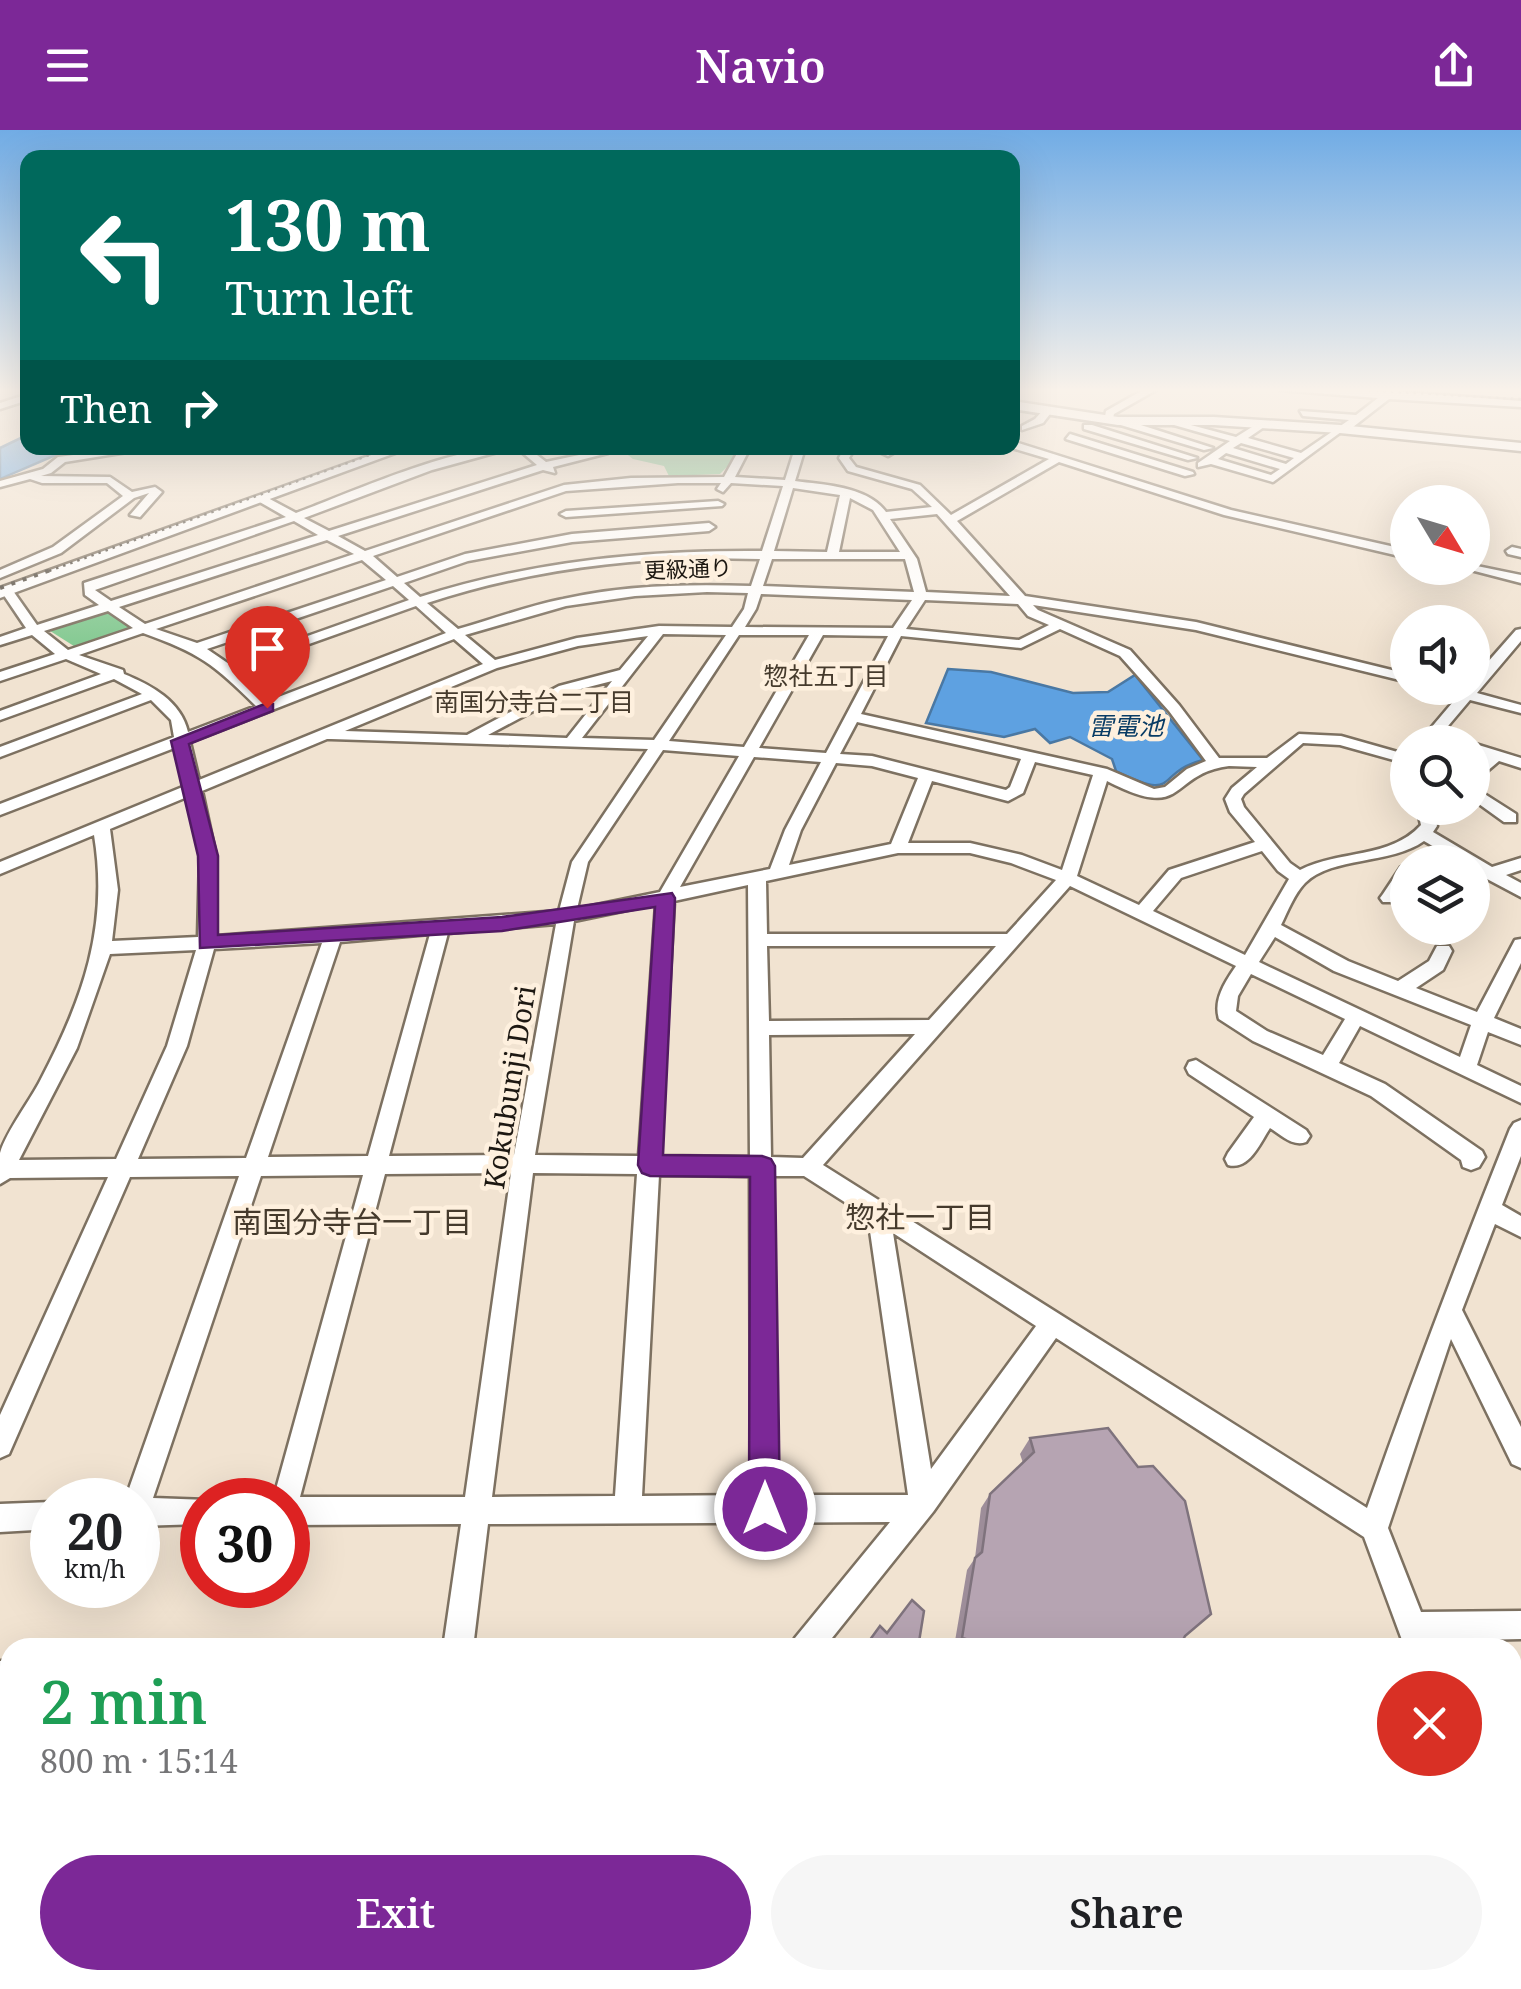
<!DOCTYPE html>
<html lang="en">
<head>
<meta charset="utf-8">
<style>
	:root { --surface:#fff; --page:#f6f6f6; --text:#202124; --muted:#757577; --accent:#7c2897 }
	body { margin:0; font-family:"Noto Serif","Noto Sans JP",serif; background:var(--page); color:var(--text); height:100vh; display:flex; flex-direction:column; font-size:38px; white-space:nowrap }
	* { box-sizing:border-box; margin:0 }
	p { font-size:32px; color:var(--muted) }
	.icon { flex:none; width:55px; height:55px; fill:none; stroke:currentColor; stroke-width:2; stroke-linecap:round; stroke-linejoin:round }
	.map { position:relative; flex:1; overflow:hidden }
	.details { position:absolute; left:0px; top:1508px; width:1522px; height:352px; display:flex; flex-direction:column; background:var(--surface); border-radius:30px 30px 0 0; box-shadow:0 10px 40px #0002 }
	.details>* { flex:none }
	.guide { position:absolute; left:20px; top:20px; width:1000px; height:305px; border-radius:20px; box-shadow:0 10px 40px #0002; background:#00695c; color:#fff; overflow:hidden }
	.needle { width:65px; rotate:128deg }
	.controls { position:absolute; left:1390px; top:355px; display:grid; gap:20px }
	.controls a { display:grid; place-items:center; width:100px; height:100px; border-radius:50%; background:var(--surface); box-shadow:0 10px 40px #0002; font-size:50px }
	.speed { position:absolute; left:30px; top:1348px; display:flex; gap:20px; font-size:50px; font-weight:700; text-align:center }
	.speed>* { display:grid; place-content:center; width:130px; height:130px; border-radius:50%; background:var(--surface); box-shadow:0 10px 40px #0002; line-height:1 }
	.speed small { font-size:25px; font-weight:400 }
	.speed .limit { border:15px solid #d22; background:#fff; color:#111 }
	.pin { position:absolute; display:grid; place-items:center; width:85px; height:85px; color:#fff; margin:-102px -42px; border-radius:50% 50% 50% 0; rotate:-45deg; box-shadow:0 0 10px #0007 }
	.pin .icon { rotate:45deg }
	.me { position:absolute; width:110px; margin:-55px; rotate:0deg; stroke-linejoin:round; filter:drop-shadow(0 0 8px #0008) }
	.turn { display:flex; align-items:center; gap:35px; height:210px; padding:0 40px; font-size:45px }
	.turn .icon { width:130px; height:130px; stroke-width:2.5 }
	.turn b { display:block; font-size:70px; line-height:85px }
	.then { display:flex; align-items:center; height:95px; padding:0 40px; background:#0003; gap:20px; font-size:38px }
	.round { display:grid; place-items:center; flex:none; width:105px; height:105px; border-radius:52px; background:var(--page) }
	.head { display:flex; align-items:center; justify-content:space-between; height:170px; padding:0 40px }
	h1 { font-size:60px; font-weight:600; line-height:75px; color:#1e9e55 }
	.cta { display:flex; gap:20px; margin-top:auto; padding:20px 40px }
	.cta a { flex:1; height:115px; border-radius:60px; background:var(--accent); color:#fff; font-size:40px; font-weight:600; line-height:115px; text-align:center }
	.cta a+a { background:var(--page); color:var(--text) }
	header { display:flex; justify-content:space-between; align-items:center; height:130px; padding:0 40px; background:var(--accent); color:#fff; font-size:45px; font-weight:600 }
	.map>svg:first-child { display:block }
</style>
</head>
<body>
<header><svg class="icon" aria-label="menu" viewBox="0 0 24 24"><path d="M4 6h16M4 12h16M4 18h16"/></svg>Navio<svg class="icon" aria-label="share" viewBox="0 0 24 24"><path d="M12 15V3M7 8l5-5 5 5M5 13v7h14v-7"/></svg></header>
<div class="map">
<svg width="1521" height="1859" viewBox="0 0 1521 1859">
	<rect width="100%" height="100%" fill="#f1e3d1"/>
	<path fill="#83c991" d="M619,318H746L720,344L669,346L664,336L633,329Z
		M103,480L132,499L77,518L47,499Z"/>
	<path fill="#5ea1e1" stroke="#4a78a3" stroke-width="2.5" d="M27,305L28,318H72L0,349V318Z
		M948,539L991,542L1073,563L1108,562L1135,545L1203,630C1153,643 1181,673 1116,641L1112,629L1070,607L1050,613L1035,599L1004,607L926,593Z"/>
	<g fill="none" stroke-linecap="round" stroke-linejoin="round">
		<defs>
			<path id="minor" d="M1143,260H1156L1114,284L1112,292H1104L1106,281Z
				M1280,260L1390,261L1521,271V277L1389,269L1353,297L1354,301L1345,299L1273,352L1211,334L1198,337V333L1230,311L1167,293L1172,290L1236,307L1260,292L1264,297L1248,308L1301,323L1349,290L1303,286L1300,281L1356,285L1378,268ZM1241,313L1294,328L1286,334L1233,318ZM1226,323L1280,339L1271,345L1218,329Z
				M28,264V270L0,279V273Z
				M1045,278L1053,280L1043,293L1022,300V296L1035,289Z
				M1114,289H1122L1213,318L1204,320L1114,293Z
				M1084,295H1092L1197,328L1188,330L1084,299Z
				M1070,304L1193,342L1194,344L1185,346L1066,309Z
				M1012,311L1231,380L1408,420V428L1224,385L1059,332L957,391L1025,466L1196,492L1408,544V552L1196,500L1033,475L1038,480L1130,520L1179,575L1219,628H1267L1299,604L1341,606L1408,625V634L1340,615L1303,613L1244,664L1241,669L1244,677L1290,733L1300,740C1339,720 1390,729 1421,695L1417,678H1433L1437,696L1433,702L1492,737L1521,728V740L1506,745L1521,753V767L1472,741V732H1460L1424,711C1390,735 1332,726 1305,753C1294,764 1288,781 1281,795L1348,831L1398,851L1429,831L1437,816H1449L1452,821L1443,840L1416,858L1477,882L1515,810L1521,809V833L1494,888L1521,899V915L1488,902L1477,935L1521,956V973L1360,896L1339,933L1385,954L1482,1021L1485,1027L1479,1037L1471,1040L1463,1037L1461,1030L1371,966L1253,911L1219,889C1213,870 1225,852 1236,836L1070,756L823,1035L1367,1378C1412,1250 1460,1124 1510,999L1514,993L1521,990V1026L1502,1075L1521,1086V1107L1495,1094L1462,1180L1521,1297V1338L1512,1334L1451,1209L1388,1398L1421,1482L1521,1481V1509L1432,1511L1434,1518H1405L1364,1407L1056,1208L933,1382L824,1518H791L795,1508L890,1392L488,1394L473,1518H443L461,1394L288,1395V1370H273L363,1045L261,1046L153,1368L208,1370H202V1394L138,1396V1370H125L239,1046L130,1047L9,1324L0,1328V1285L108,1047L10,1048L0,1054C0,1045 0,1032 0,1023C7,1000 30,971 41,949C83,869 109,796 94,705L0,744V732L185,656L177,617L0,685V674L174,607L171,590L151,570L0,627V617L142,564L114,549L0,590V581L101,544L66,529L0,551V542L55,524L32,505L0,515V507L26,498L1,461L3,458H11L37,495L99,475L85,465L84,453L286,387L258,371V367H266L296,383C350,363 458,314 512,318L432,340L304,388L329,401L537,335L517,318H528L546,332L603,320L608,323L553,337L555,343L543,340L338,406L365,421L564,355L631,348L724,347L740,318H750L735,347L785,350L795,318H805L795,351C824,355 867,356 886,382L932,377L912,359L848,341L839,328L842,322L837,318H849L853,321L849,328L856,337L920,355L951,385L1049,329L1012,318ZM678,353H721L717,359L723,362L731,353L783,356L762,421C644,420 533,431 420,467L404,453L468,431L572,412L709,401L715,397L709,393L572,404L465,424L397,447L373,426L566,361ZM793,358L840,365L827,422L774,421ZM850,368L873,380L900,422H839ZM937,384L1010,466L926,462L917,429L890,389ZM294,391L318,405L111,471L95,460ZM327,410L354,424L145,494L119,477ZM704,428L760,429L751,456C689,454 624,455 563,469C528,476 493,489 458,499L427,473C519,443 609,430 704,428ZM772,429H905L914,462L763,456ZM362,430L386,450L197,513L156,499ZM393,456L409,470L229,534L207,519ZM707,462L748,463L744,479L732,497L659,496L577,508L495,530L465,505L566,476L635,466ZM761,464L912,470L893,498L745,497L756,479ZM925,470L1018,474L1028,486L1049,495L1019,510L906,499ZM416,476L446,503L268,571L236,540ZM108,481L133,498L68,520L44,501ZM1060,499L1120,526L1169,581L1206,631L1187,639L1165,657L1154,659L1107,639L861,584L901,506L1021,518ZM143,503C199,523 214,534 256,576L188,602C181,571 151,555 124,544L123,540L79,525ZM663,504L726,505L654,610L582,608ZM739,505H809L744,617L669,611ZM823,505L888,506L826,623L759,618ZM648,506L620,540L559,556L467,605L345,601L497,538L578,516ZM454,509L483,534L199,650L190,612ZM612,551L567,608L488,605L569,562ZM857,592L1021,629L1010,657L1006,660L872,626L840,624ZM327,609H331L648,619L572,732L559,781L216,806V726L202,661ZM663,620L739,626L660,762L577,779L588,732ZM754,627L821,632L785,700L770,739L680,757ZM1035,632L1093,645L1062,740L1022,725L970,713H908L932,651L1008,671L1023,663ZM836,633L872,636L918,648L891,714L789,735L801,700ZM1229,636L1257,637L1232,658L1225,669L1230,682L1255,712L1169,740L1139,775L1077,746L1107,651C1188,693 1167,644 1229,636ZM187,667L200,726L198,807L112,811L118,760L110,699ZM1262,721L1278,741L1289,749L1245,825L1153,781L1181,748ZM898,723H970L1011,733L1056,750L1007,804H767L766,751ZM748,755L750,1027L660,1026L674,771ZM656,774L639,1026L535,1025L574,791ZM556,794L514,1025L389,1026L448,803ZM430,804L368,1026L268,1027L340,812ZM1275,807L1334,841L1471,895L1460,927L1259,832ZM322,813L246,1028L138,1029L187,916L214,819ZM767,816H996L929,890L769,891ZM196,820L167,916L116,1029L19,1030L77,918L110,824ZM1251,844L1345,889L1323,925L1267,901L1236,881L1238,866ZM915,904L803,1028L771,1027L769,905ZM511,1043L465,1367H300L385,1044ZM533,1043L637,1044L615,1366L492,1367ZM659,1045L750,1046L751,1365L642,1366ZM772,1046H804L868,1087L908,1365H778ZM893,1103L1036,1196L931,1339Z
				M127,318H152L65,332L51,343L41,346L110,347L132,362L155,357L162,362L140,387L130,385L149,363L134,368L61,423L0,448V440L53,417L123,366L107,353H42L30,349L0,357V351L43,339L58,327Z
				M871,318H884L893,323L888,326Z
				M718,371L724,374L722,376L566,387L560,384L566,381Z
				M1512,417L1521,419V427L1508,424L1506,421Z
				M1472,435L1521,445V453L1463,438Z
				M1521,499V511L1477,563L1521,575V583L1470,570L1443,602L1463,609L1465,612L1436,610L1419,612L1458,566L1438,561L1436,558H1472V550L1516,500Z
				M1472,613L1521,628V638L1499,631L1472,654V640L1486,626L1472,622Z
				M1472,656L1516,684V692H1504L1472,669Z
				M1407,735L1408,753L1395,772H1383L1380,768L1383,764L1401,737Z
				M1196,930L1306,1000L1310,1006L1306,1012C1293,1017 1281,1005 1270,998C1260,1013 1249,1041 1228,1035L1225,1029L1228,1023L1254,987L1189,944L1186,938L1189,932Z
				M52,1372V1399L0,1402V1374Z
				M0,1531H10V1561H0Z
				M1512,1731H1521V1763H1512Z
				M0,1769H10V1803H0Z
				M1512,1790H1521V1824H1512Z
				M0,1826H10V1850H24L22,1855L0,1859Z
				M387,1850H421L419,1859H385Z
				M744,1850H778V1859H744Z"/>
			<path id="major" d="M1012,271L1118,287H1214L1340,295L1521,313V321L1340,303L1214,295H1118L1012,279Z
				M391,318H409L0,468V458Z"/>
		</defs>
		<use href="#minor" stroke="#7d7161" stroke-width="5"/>
		<use href="#major" stroke="#7d7161" stroke-width="5"/>
		<use href="#minor" fill="#fff" fill-rule="evenodd"/>
		<use href="#major" fill="#fff" fill-rule="evenodd"/>
		<path stroke="#554e44" stroke-width="2.5" stroke-dasharray="2.5 5" stroke-linecap="butt" d="M1361,260L1521,269
			M49,441L389,318"/>
		<path stroke="#554e44" stroke-width="4" stroke-dasharray="4 8" stroke-linecap="butt" d="M0,458L56,438"/>
	</g>
	<path fill="#9d8d99" d="M1030,1308L1185,1506L1179,1518L954,1517L967,1440L975,1428L981,1378L990,1364L1023,1333L1020,1324Z"/>
	<path fill="#b6a4b2" stroke="#7f737d" stroke-width="2.5" d="M1108,1298L1138,1337L1153,1336L1185,1371L1211,1484L1185,1506L1179,1518H968L969,1510L962,1508L975,1428L982,1422L990,1364L1034,1322L1030,1308Z
		M912,1470L924,1481L918,1518H864L880,1496L887,1503Z"/>
	<linearGradient id="sky" x2="0" y2="1"><stop stop-color="#71ace5"/><stop offset="0.5" stop-color="#f9f2ea"/><stop offset="1" stop-color="#f9f2ea" stop-opacity="0"/></linearGradient>
	<rect width="1521" height="521" fill="url(#sky)"/>
	<path fill="#7c2897" stroke="#511a62" stroke-width="2.5" d="M267,573L273,574V581L189,614L218,726V805L502,787L672,763L675,768L663,1025L762,1026L771,1029L775,1036L780,1379L776,1390L765,1394L754,1390L749,1379L750,1047L650,1046L642,1043L638,1035L655,777L502,801L200,818L198,726L171,611Z"/>
	<g text-anchor="middle" dominant-baseline="central" stroke-width="9" stroke-linejoin="round" paint-order="stroke">
		<g font-size="22" fill="#1d1812" stroke="#fef0de">
			<text transform="translate(688 438) rotate(-2)">更級通り</text>
		</g>
		<g font-size="25" fill="#453a2c" stroke="#fef0de">
			<text x="826" y="545">惣社五丁目</text>
			<text x="534" y="571">南国分寺台二丁目</text>
		</g>
		<g font-size="25" font-style="italic" fill="#093c65" stroke="#fef0de">
			<text x="1126" y="595">雷電池</text>
		</g>
		<g font-size="28" fill="#1d1812" stroke="#fef0de">
			<text transform="translate(509 957) rotate(-81)">Kokubunji Dori</text>
		</g>
		<g font-size="30" fill="#453a2c" stroke="#fef0de">
			<text x="920" y="1086">惣社一丁目</text>
			<text x="352" y="1091">南国分寺台一丁目</text>
		</g>
	</g>
</svg>
<div class="controls">
<a><svg class="needle" viewBox="-14 -14 28 28"><path d="M0-13l5 13h-10z" fill="#e53935"/><path d="M0 13l5-13h-10z" fill="#757577"/></svg></a>
<a><svg class="icon" aria-label="sound" viewBox="0 0 24 24"><path d="M4 9h4l5-4v14l-5-4H4zM17 9q2 3 0 6"/></svg></a>
<a><svg class="icon" aria-label="search" viewBox="0 0 24 24"><circle cx="10" cy="10" r="6"/><path d="M15 15l6 6"/></svg></a>
<a><svg class="icon" aria-label="layers" viewBox="0 0 24 24"><path d="M12 4l9 5-9 5-9-5zM3 14l9 5 9-5"/></svg></a>
</div>
<div class="speed"><div>20<small>km/h</small></div><div class="limit">30</div></div>
<div class="pin" style="left:267px;top:578px;background:#d93025"><svg class="icon" aria-label="arrive" viewBox="0 0 24 24"><path d="M6 21V4h12l-3 4 3 4H6"/></svg></div>
<svg class="me" style="left:765px;top:1379px" viewBox="-20 -20 40 40"><circle r="17" fill="#7c2897" stroke="#fff" stroke-width="3"/><path d="M0-11L8 9 0 5-8 9z" fill="#fff"/></svg>
<div class="guide">
<div class="turn"><svg class="icon" aria-label="left" viewBox="0 0 24 24"><path d="M17 20v-9H6M10 6l-5 5 5 5"/></svg><div><b>130 m</b>Turn left</div></div>
<div class="then">Then<svg class="icon" aria-label="right" viewBox="0 0 24 24"><path d="M7 20v-9h11M14 6l5 5-5 5"/></svg></div>
</div>
<section class="details">
<div class="head"><div><h1>2 min</h1><p>800 m · 15:14</p></div><a class="round" style="background:#d93025;color:#fff"><svg class="icon" aria-label="close" viewBox="0 0 24 24"><path d="M6 6l12 12M18 6L6 18"/></svg></a></div>
<div class="cta"><a>Exit</a><a>Share</a></div>
</section>
</div>
</body>
</html>
